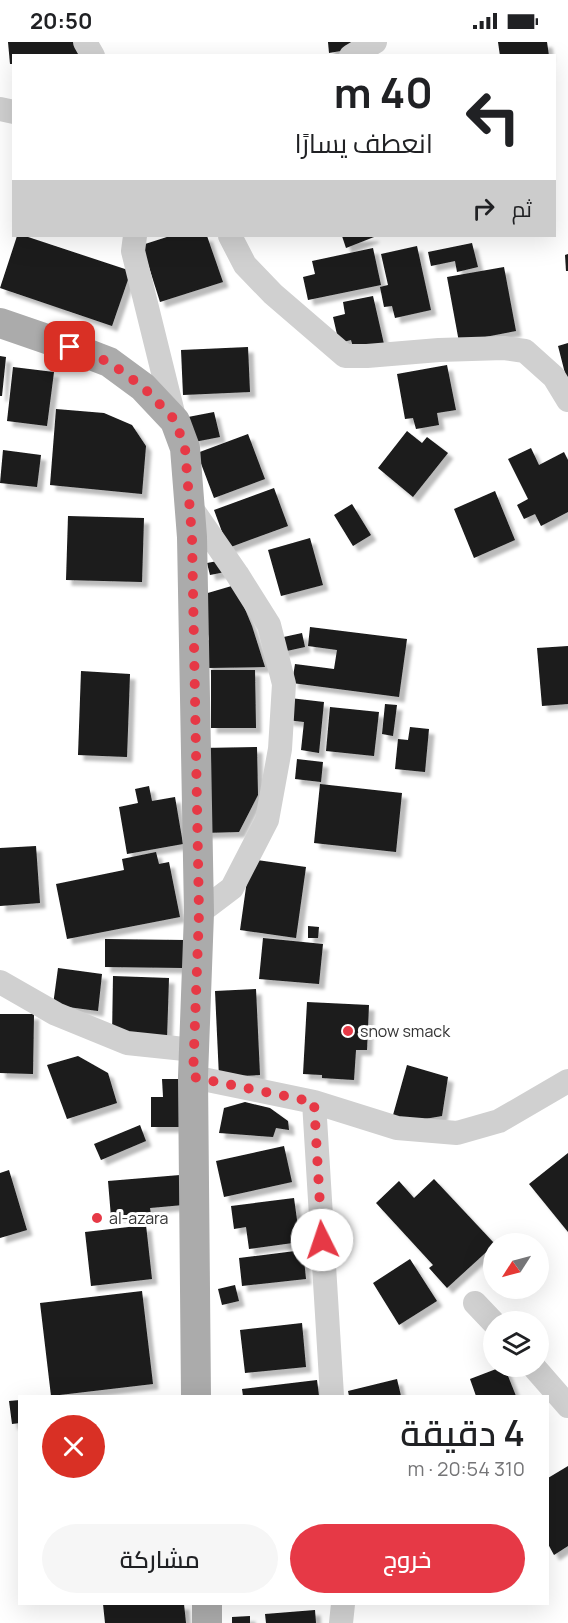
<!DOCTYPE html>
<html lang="ar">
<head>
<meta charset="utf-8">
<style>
	:root { --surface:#fff; --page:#f6f6f6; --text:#202124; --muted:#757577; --accent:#e63946 }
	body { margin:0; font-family:Manrope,Cairo,sans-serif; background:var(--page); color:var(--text); direction:rtl; height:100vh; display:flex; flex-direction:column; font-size:22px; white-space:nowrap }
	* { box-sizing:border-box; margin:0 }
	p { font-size:20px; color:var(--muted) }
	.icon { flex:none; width:33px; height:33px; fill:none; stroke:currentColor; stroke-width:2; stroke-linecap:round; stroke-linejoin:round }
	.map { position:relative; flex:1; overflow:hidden; direction:ltr }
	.details { position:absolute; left:18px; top:1353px; width:531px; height:210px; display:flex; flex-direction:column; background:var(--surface); border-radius:0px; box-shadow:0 6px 24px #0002; direction:rtl }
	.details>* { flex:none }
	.banner { position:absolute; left:12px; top:12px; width:544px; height:183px; border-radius:0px; box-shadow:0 6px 24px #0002; direction:rtl; background:#fff; color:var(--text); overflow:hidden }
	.needle { width:39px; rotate:234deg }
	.tools { position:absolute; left:483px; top:1191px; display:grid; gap:12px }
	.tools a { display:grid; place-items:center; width:66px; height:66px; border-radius:50%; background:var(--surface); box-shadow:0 6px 24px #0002; font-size:30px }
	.pin { position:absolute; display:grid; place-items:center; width:51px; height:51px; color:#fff; margin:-26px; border-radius:12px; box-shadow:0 3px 9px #0006 }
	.me { position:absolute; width:66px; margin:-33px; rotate:356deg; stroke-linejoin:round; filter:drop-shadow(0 0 4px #0008) }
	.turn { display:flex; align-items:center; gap:21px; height:126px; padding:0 24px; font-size:27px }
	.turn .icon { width:78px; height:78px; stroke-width:2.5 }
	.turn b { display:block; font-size:42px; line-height:51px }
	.then { display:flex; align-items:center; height:57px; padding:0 24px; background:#0003; gap:12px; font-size:22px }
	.round { display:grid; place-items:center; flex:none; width:63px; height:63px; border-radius:32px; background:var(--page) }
	.overview { display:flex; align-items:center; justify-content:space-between; height:102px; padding:0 24px }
	h1 { font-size:36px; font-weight:600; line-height:45px }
	.cta { display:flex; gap:12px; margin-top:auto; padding:12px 24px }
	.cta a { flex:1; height:69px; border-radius:36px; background:var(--accent); color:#fff; font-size:24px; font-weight:600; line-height:69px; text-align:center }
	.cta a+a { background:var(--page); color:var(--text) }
	.status { display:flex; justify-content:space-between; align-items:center; height:42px; padding:0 30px; background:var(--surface); direction:ltr }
	.status svg { height:16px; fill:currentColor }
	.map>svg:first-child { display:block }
</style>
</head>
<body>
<div class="status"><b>20:50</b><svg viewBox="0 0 49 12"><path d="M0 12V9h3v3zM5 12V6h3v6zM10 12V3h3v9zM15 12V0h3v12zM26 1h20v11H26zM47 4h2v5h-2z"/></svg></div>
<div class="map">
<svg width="568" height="1581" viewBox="0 0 568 1581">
	<defs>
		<filter id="shadow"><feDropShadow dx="5.5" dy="5.5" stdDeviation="1.5" flood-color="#0004"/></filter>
	</defs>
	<rect width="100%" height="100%" fill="#fff"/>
	<path fill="#1a1a1a" filter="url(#shadow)" d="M8,0H76L83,14H14V22H10Z
		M328,0H351L352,7L329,11Z
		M498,0H547L549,14H500Z
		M17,194H25L131,229L112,284L0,246Z
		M170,194H207L223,240L160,260L142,203Z
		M342,194H373L374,195L346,206Z
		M472,201L478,225L457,230L455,219L431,224L428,210Z
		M417,204L431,268L395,276L392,264L384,265L380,245L388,243L381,212Z
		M373,206L381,243L308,258L303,235L315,232L312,219Z
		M568,212V229H566L565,213Z
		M504,225L516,289L459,300L447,235Z
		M373,254L384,302L354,308L351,298L339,301L333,275L345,272L343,260Z
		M568,301V339H567L558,304Z
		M248,305L250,350L183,353L181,308Z
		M0,314L6,315L2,354H0Z
		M447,323L456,368L437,371L439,383L416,387L413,376L405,377L397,332Z
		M13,325L54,330L47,384L7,379Z
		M56,367L104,371L132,383L146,404L142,452L50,443Z
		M214,370L220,395L194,400L188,375Z
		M407,389L422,401L427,395L448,411L413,455L378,426Z
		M248,392L265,437L214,456L197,411Z
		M531,406L539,423L564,410L568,418V470L541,484L535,472L524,477L517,463L528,457L508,417Z
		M3,408L41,413L37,445L0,441Z
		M274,446L288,484L228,506L214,468Z
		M495,449L515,498L474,516L454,467Z
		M352,462L371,493L353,504L334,473Z
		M68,474L144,476L142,540L66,538Z
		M310,496L323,543L281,554L268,508Z
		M223,518L225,530L210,533L207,521Z
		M235,543L252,584L265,625L206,626V599L209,598L201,553Z
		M310,585L407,597L399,655L292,641L295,622L334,627L337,608L308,604Z
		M302,591L305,605L282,610L279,596Z
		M568,604V662L542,664L537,606Z
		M211,628H255L256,686H211Z
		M81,629L130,632L127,715L78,713Z
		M290,656L324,660L319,711L301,708L304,680L287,678Z
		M385,662L397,663L393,694L382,692Z
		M330,665L379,670L374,714L326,709Z
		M410,685L429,687L425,730L395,727L398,697L408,698Z
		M257,705L258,753L239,790L202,791L201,706Z
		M297,717L323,720L321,740L295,737Z
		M320,742L402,751L396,810L314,801Z
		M149,744L152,759L175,755L183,802L127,812L119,765L138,761L135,747Z
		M36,804L40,861L0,864V806Z
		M156,810L159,822L169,820L180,875L67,897L56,842L124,828L122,817Z
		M250,817L306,825L296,896L240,888Z
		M308,884L319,885L318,896H308Z
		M263,896L323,902L319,942L259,937Z
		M105,897L185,898V926L105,925Z
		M58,926L102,932L98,969L53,963Z
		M113,934L169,936L167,996L112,995Z
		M256,947L260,1033L219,1035L215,949Z
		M307,960L369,963L367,1008H356L354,1038L322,1036V1033L303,1032Z
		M0,972H34L33,1032L0,1031Z
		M78,1014L108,1031L117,1061L67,1077L47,1023Z
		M407,1023L448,1035L442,1074L413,1079L393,1073Z
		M162,1037H184V1085H151V1055H163Z
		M245,1060L270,1066L288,1079L289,1088L276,1086L273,1095L219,1091L224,1066Z
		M140,1083L146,1099L101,1118L94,1102Z
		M284,1104L292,1140L224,1155L216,1119Z
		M568,1111V1190L529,1142Z
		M9,1128L27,1188L0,1196V1131Z
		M180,1133L183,1163L150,1166L151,1172L111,1175L108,1139Z
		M434,1137L494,1201V1203L447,1246L429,1226L433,1223L376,1161L399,1139L414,1156Z
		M294,1156L300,1200L249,1207L246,1185L234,1187L231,1164Z
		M146,1183L152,1237L91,1244L85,1190Z
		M303,1208L306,1237L242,1244L239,1216Z
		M410,1217L437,1259L399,1283L373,1241Z
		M235,1243L239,1259L222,1263L218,1247Z
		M142,1249L153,1342L51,1354L40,1261Z
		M302,1281L306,1325L245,1331L240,1288Z
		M504,1324L516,1354H476L470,1337Z
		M397,1337L401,1354H349L348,1349Z
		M317,1338L319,1354H243L242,1347Z
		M20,1358V1381L12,1382L9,1359Z
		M568,1424V1504L554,1513L548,1502V1436Z
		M103,1562H184L186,1581H105Z
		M315,1568L316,1581H266L265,1572Z
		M250,1574V1581H232V1575Z"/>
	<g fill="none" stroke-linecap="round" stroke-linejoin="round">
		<path stroke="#d0d0d0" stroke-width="24" d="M85,0L93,14
			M351,14L375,0
			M0,67L14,70
			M135,194L133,209L175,379
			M230,194L245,223L273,252L345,314H367L439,308L504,306L525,309L554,335L568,358
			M190,464L237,532L269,583L284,642L280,707L267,778L232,846L199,871
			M0,940L56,972L127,1001L194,1008
			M193,1035L314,1060L397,1086L457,1091L499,1079L568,1039
			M314,1060L332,1354
			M475,1261L494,1281
			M533,1324L568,1364
			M341,1581L343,1562"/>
		<path stroke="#ababab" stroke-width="30" d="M0,281L70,305L109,320L143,345L175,379L185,406L192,495L199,871L193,1035L196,1354
			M207,1562V1581"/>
	</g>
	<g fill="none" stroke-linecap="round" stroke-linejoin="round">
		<path stroke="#e63946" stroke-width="10" stroke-dasharray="0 18" d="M70,305L109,320L143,345L175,378L185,406L192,495L199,871L193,1035L314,1060L322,1198"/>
	</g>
	<g fill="#e63946" stroke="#fff" stroke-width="2">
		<circle cx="348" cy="989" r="6"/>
		<circle cx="97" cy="1176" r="6"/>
	</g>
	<g text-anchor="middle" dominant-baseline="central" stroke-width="6" stroke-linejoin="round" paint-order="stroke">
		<g font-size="16" fill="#333" stroke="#fff" text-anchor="start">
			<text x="360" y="989">snow smack</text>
			<text x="109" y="1176">al-azara</text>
		</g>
	</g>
</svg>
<div class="tools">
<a><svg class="needle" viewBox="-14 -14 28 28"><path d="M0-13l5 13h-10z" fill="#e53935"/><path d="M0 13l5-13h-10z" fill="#757577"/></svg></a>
<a><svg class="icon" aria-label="layers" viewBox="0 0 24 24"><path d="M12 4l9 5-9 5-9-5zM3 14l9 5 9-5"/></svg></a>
</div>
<div class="pin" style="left:70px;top:305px;background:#d93025"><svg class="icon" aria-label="arrive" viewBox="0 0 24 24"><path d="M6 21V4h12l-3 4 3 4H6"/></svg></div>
<svg class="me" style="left:322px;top:1198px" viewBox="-20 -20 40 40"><circle r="19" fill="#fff"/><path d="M0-13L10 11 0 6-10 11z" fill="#e63946"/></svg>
<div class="banner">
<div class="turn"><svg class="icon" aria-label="left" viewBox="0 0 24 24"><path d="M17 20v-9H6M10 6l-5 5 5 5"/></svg><div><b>40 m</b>انعطف يسارًا</div></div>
<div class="then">ثم<svg class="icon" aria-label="right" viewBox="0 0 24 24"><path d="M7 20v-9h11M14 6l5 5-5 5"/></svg></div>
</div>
<section class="details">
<div class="overview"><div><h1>4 دقيقة</h1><p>310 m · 20:54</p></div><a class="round" style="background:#d93025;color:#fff"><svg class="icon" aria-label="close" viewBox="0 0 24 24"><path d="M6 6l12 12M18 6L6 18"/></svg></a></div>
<div class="cta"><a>خروج</a><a>مشاركة</a></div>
</section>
</div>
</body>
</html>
